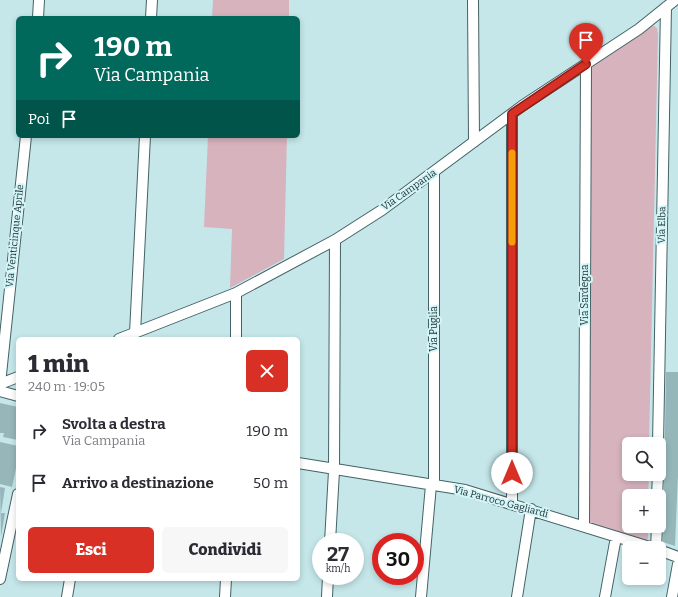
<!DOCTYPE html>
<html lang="it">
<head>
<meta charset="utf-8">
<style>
	:root { --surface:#fff; --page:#f7f7f7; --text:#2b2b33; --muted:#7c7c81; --accent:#d93025 }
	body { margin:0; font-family:Bitter,serif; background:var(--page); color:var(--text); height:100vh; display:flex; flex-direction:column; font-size:15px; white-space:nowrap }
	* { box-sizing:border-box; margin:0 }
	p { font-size:13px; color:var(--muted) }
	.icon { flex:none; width:22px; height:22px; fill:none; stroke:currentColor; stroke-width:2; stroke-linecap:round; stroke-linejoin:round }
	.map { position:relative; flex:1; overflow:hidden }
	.side { position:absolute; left:16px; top:337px; width:284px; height:244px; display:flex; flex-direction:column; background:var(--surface); border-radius:6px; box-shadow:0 2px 6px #0003 }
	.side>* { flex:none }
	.guide { position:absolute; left:16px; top:16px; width:284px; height:122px; border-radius:6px; box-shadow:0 2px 6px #0003; background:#00695c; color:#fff; overflow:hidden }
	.tools { position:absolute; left:622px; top:437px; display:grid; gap:8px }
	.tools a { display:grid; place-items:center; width:44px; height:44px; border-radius:6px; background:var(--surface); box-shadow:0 2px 6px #0003; font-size:20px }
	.speed { position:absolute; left:312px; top:533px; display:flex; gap:8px; font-size:20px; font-weight:700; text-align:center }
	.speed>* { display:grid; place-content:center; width:52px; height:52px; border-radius:50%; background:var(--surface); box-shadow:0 2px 6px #0003; line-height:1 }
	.speed small { font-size:10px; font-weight:400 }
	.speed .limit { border:6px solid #d22; background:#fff; color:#111 }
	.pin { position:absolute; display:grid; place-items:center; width:34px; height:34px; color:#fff; margin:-41px -17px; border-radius:50% 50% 50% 0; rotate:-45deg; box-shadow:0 0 4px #0007 }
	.pin .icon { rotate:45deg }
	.me { position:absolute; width:44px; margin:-22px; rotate:0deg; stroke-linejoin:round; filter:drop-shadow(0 0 3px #0008) }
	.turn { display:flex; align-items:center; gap:14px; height:84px; padding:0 12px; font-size:18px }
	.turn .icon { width:52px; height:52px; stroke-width:2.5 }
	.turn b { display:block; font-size:28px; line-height:34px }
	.then { display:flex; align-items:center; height:38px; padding:0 12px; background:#0003; gap:8px; font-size:15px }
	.round { display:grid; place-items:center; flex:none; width:42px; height:42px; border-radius:6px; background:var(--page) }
	.headline { display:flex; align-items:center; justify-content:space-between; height:68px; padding:0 12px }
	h1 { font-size:24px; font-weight:800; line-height:30px }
	.button { display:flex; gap:8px; margin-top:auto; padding:8px 12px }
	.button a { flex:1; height:46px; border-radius:6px; background:var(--accent); color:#fff; font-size:16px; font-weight:800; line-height:46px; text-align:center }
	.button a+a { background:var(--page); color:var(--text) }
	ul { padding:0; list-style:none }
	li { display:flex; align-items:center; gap:12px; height:52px; padding:0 12px }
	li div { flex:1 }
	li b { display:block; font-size:15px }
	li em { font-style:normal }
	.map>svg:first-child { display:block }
</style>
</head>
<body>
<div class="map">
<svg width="678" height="597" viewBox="0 0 678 597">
	<rect width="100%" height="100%" fill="#c5e7ea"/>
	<path fill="#d7b3be" d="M213,0H289V18H212Z
		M654,26L657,28L658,34L649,444H629V474H649L648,496H629V526H648V538L646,541L590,524L587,517L589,70L595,63L646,27Z
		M208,136H287L284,259L230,288L232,229L204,227Z"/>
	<path fill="#96b7ba" d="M666,372H678V475L675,546L663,542Z
		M0,403L18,407V440L3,437L4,433H0Z
		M0,442L18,446V459L12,487L0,484Z
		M0,487L5,488L1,513H5L1,537Z"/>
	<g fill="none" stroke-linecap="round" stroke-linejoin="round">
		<defs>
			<path id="street" d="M473,0L474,142
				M38,18L39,0
				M151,18L152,0
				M512,114V504
				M236,293V339
				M135,333L145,136
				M119,339L236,293L335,240L382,210L522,106L639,29L675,0
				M0,384L26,136
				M0,384L18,377
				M0,391L18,396
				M658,444L666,7
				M298,463L465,490L653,548
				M434,486V173
				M657,496L658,474
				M584,526L586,64
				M330,542L334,471L335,240
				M656,548L657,526
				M659,550L678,557
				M0,579L18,494
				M67,597L70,579
				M225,597L226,579
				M327,597L328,576
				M421,597L431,485
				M517,597L531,509
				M605,597L616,537
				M672,597L678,564"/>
		</defs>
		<use href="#street" stroke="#446265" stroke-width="12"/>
		<use href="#street" stroke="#fff" stroke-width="10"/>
	</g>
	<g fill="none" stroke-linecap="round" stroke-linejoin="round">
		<defs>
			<path id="route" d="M512,473V114L586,64"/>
		</defs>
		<use href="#route" stroke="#8d1f18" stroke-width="10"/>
		<use href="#route" stroke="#d93025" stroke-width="7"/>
		<path stroke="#f59e0b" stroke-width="7" d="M512,153V242"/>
	</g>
	<g text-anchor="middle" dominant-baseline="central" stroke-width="4" stroke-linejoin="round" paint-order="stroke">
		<g font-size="10" fill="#253334" stroke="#d2f5f8">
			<text transform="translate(409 190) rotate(-35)">Via Campania</text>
			<text transform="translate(662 225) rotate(-89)">Via Elba</text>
			<text transform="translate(15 236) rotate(-84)">Via Venticinque Aprile</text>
			<text transform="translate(585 295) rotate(-90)">Via Sardegna</text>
			<text transform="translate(434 329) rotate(-90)">Via Puglia</text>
			<text transform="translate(501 502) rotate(15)">Via Parroco Gagliardi</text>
		</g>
	</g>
</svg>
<div class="tools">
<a><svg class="icon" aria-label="search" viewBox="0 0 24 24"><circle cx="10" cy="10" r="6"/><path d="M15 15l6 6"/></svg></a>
<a>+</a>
<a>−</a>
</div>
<div class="speed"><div>27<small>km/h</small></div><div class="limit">30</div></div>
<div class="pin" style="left:586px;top:64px;background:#d93025"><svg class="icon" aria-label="arrive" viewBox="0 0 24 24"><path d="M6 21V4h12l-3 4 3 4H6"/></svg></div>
<svg class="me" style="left:512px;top:473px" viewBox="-20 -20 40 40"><circle r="19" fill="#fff"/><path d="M0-13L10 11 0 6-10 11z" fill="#d93025"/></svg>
<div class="guide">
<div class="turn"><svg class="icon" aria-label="right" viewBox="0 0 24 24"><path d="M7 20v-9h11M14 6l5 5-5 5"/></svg><div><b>190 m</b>Via Campania</div></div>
<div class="then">Poi<svg class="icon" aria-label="arrive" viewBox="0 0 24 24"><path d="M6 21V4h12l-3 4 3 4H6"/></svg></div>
</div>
<section class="side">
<div class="headline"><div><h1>1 min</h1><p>240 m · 19:05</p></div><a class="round" style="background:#d93025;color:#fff"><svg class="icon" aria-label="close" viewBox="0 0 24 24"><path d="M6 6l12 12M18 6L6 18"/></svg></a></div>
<ul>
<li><svg class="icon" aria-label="right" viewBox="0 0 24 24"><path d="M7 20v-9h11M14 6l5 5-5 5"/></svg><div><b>Svolta a destra</b><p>Via Campania</p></div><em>190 m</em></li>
<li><svg class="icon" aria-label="arrive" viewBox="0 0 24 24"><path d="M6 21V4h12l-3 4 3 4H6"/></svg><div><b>Arrivo a destinazione</b></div><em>50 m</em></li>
</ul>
<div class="button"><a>Esci</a><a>Condividi</a></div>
</section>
</div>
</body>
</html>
